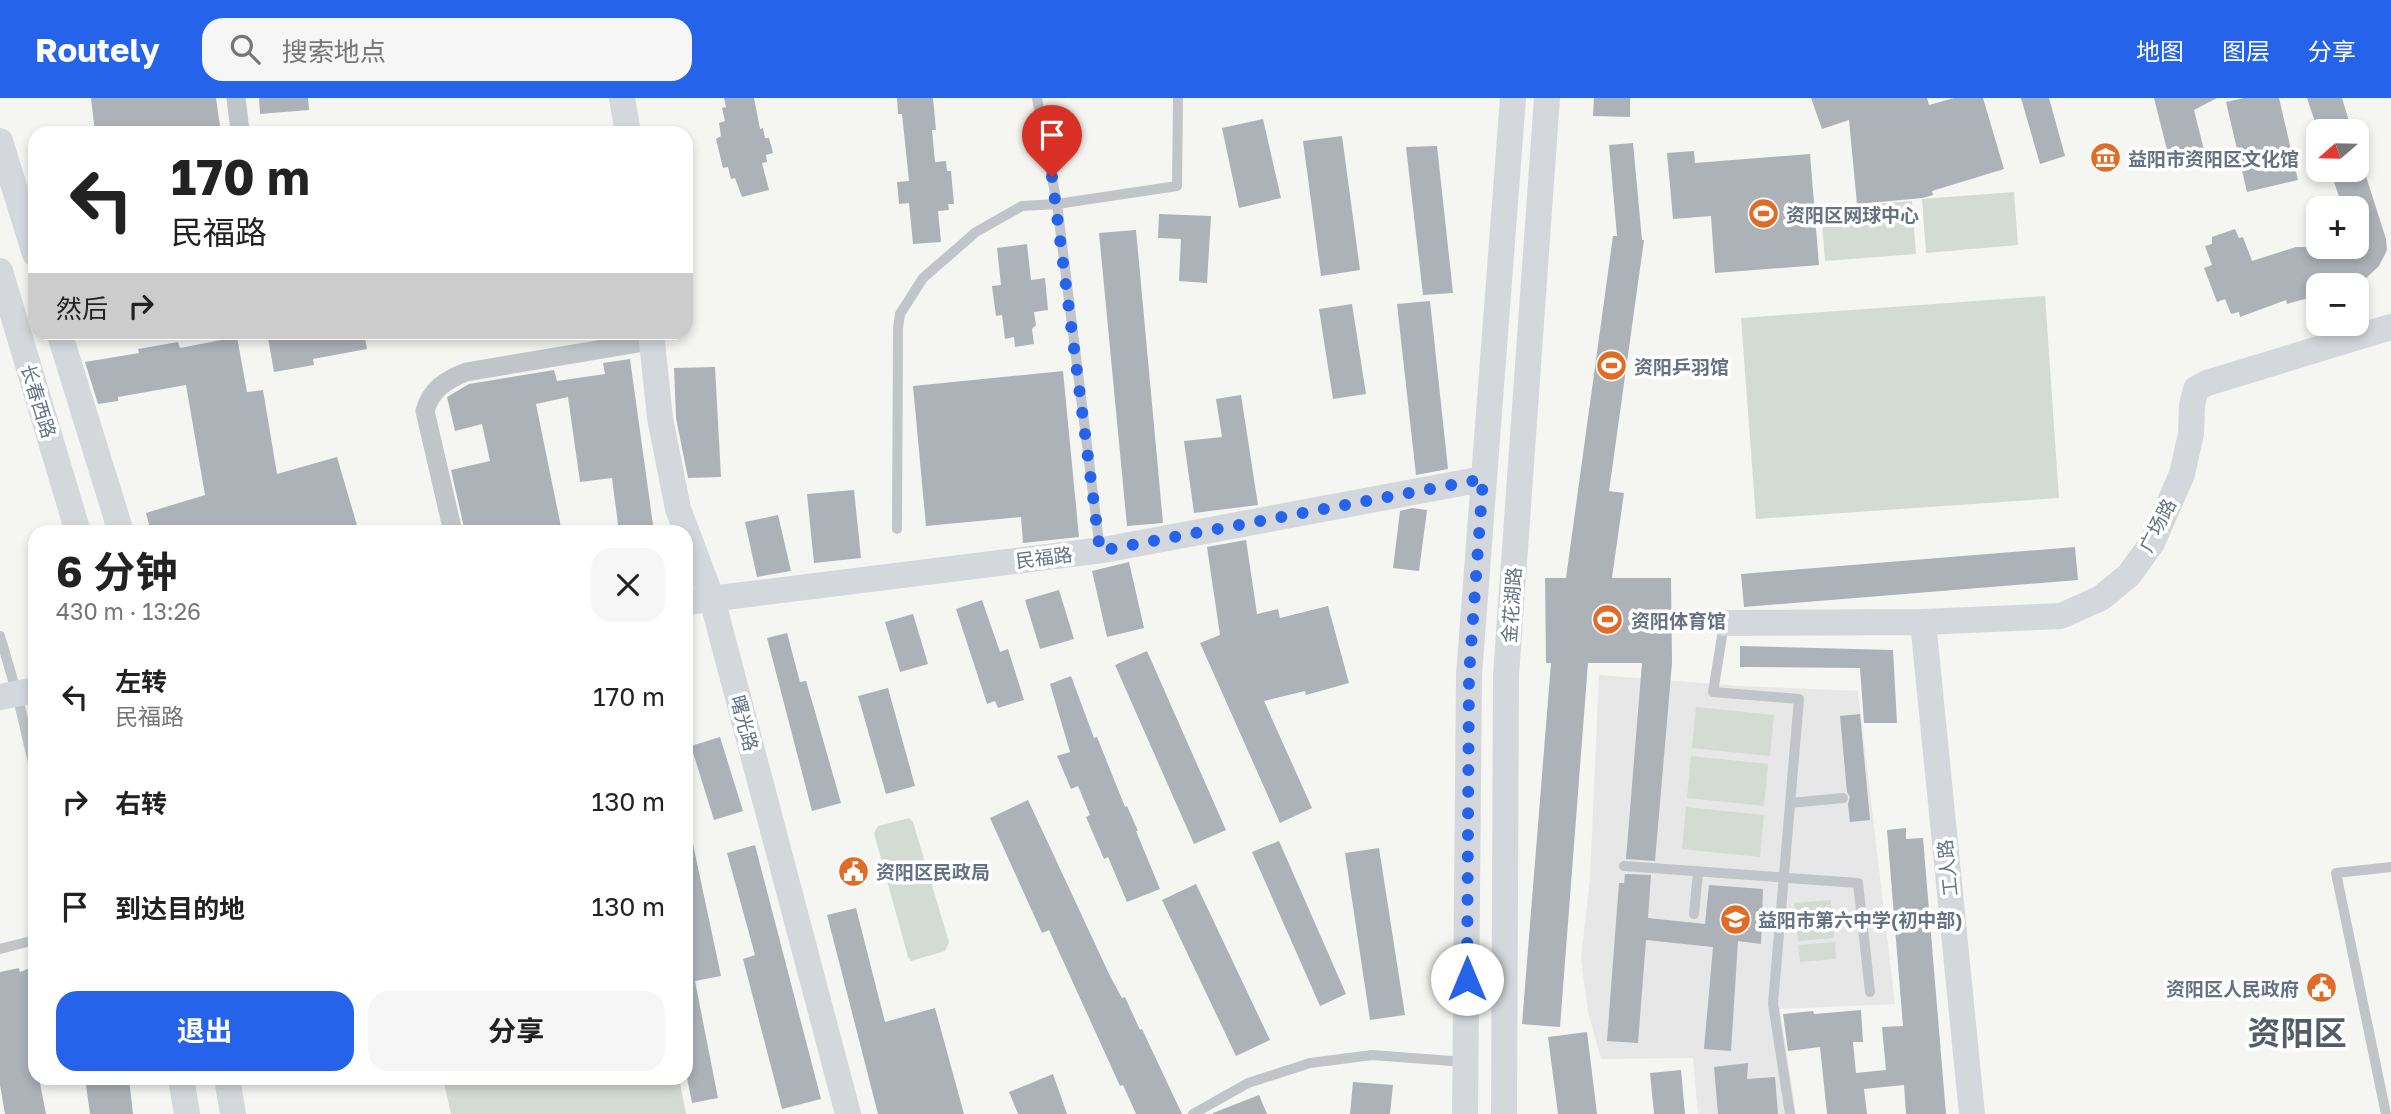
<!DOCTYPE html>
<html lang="zh">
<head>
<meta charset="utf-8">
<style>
	:root { --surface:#fff; --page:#f6f6f6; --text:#222; --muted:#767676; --accent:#2563eb }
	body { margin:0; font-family:"Golos Text","Noto Sans SC",sans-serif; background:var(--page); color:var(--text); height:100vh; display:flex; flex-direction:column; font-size:26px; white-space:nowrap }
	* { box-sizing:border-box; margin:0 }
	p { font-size:23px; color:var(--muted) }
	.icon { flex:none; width:38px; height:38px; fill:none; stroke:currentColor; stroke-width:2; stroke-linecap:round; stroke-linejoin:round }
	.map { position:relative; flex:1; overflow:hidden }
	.drawer { position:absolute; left:28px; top:427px; width:665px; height:560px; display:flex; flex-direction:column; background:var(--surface); border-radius:21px; box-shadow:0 4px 10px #0003 }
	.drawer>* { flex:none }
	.top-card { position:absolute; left:28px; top:28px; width:665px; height:214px; border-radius:21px; box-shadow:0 4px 10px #0003; background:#fff; color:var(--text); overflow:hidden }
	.needle { width:46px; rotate:250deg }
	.buttons { position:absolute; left:2306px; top:21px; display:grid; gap:14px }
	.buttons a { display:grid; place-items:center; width:63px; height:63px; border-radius:14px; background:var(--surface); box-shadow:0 4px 10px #0003; font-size:35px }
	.pin { position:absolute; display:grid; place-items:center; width:60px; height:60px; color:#fff; margin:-72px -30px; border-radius:50% 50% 50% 0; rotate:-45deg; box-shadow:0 0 7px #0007 }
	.pin .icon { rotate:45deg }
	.me { position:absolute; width:77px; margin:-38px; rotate:0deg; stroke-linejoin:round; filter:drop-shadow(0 0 5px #0008) }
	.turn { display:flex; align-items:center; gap:24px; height:147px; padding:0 28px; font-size:32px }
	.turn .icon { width:91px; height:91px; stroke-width:2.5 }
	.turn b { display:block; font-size:49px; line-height:60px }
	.then { display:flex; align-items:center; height:66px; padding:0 28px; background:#0003; gap:14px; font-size:26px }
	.round { display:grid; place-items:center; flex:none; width:74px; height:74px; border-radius:21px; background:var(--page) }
	.headline { display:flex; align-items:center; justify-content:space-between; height:119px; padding:0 28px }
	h1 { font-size:42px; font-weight:700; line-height:52px }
	.primary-button { display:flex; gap:14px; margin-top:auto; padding:14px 28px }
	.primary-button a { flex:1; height:80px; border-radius:21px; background:var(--accent); color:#fff; font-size:28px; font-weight:700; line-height:80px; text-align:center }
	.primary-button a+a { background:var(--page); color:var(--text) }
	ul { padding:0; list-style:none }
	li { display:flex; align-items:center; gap:21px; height:105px; padding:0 28px }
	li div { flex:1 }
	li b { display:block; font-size:26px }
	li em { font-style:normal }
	header { display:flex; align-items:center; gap:42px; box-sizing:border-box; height:98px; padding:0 35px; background:var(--accent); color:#fff }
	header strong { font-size:33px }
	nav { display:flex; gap:38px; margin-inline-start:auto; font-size:24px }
	.search { width:490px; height:63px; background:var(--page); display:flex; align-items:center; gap:18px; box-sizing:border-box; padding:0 24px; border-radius:21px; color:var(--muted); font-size:26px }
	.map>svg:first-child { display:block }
</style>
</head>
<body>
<header>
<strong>Routely</strong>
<div class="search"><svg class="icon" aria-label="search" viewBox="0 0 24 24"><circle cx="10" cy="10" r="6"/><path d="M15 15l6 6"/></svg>搜索地点</div>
<nav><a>地图</a><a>图层</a><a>分享</a></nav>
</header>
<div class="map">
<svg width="2391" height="1016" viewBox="0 0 2391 1016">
	<rect width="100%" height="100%" fill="#f5f6f2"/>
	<path fill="#e6e7e6" d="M1599,577L1741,588L1858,593L1895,906L1780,911L1796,1016H1698L1693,960L1601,961L1588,914L1581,860L1590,781Z"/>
	<path fill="#d4dbd2" d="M2014,94L2018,147L1926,155L1922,101Z
		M1912,103L1916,156L1825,163L1821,110Z
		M2045,198L2059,400L1756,421L1741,220Z
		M1696,609L1774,617L1770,658L1692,650Z
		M1691,658L1768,666L1764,708L1687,700Z
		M1686,709L1764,717L1760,759L1682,751Z
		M909,720L913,724L949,844L945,853L911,863L908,859L874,735L878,728Z
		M1831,802L1832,819L1796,822L1794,805Z
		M1833,823L1834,840L1798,843L1796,826Z
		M1835,844L1836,861L1800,864L1798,847Z
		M443,980H679L686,1016H451Z"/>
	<path fill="#acb2b8" d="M91,0H216L221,35H95Z
		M259,0H308L309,12L260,16Z
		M724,0H754L760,31L763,30L765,40H769L773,55L766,57L767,64L762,65L769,92L742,99L735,80L731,81L728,69L723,70L716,41L721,38L719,25L725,23L722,10L726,9Z
		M897,0H933L936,32H932L935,64L946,63L947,73H951L954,106H948L949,112L938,113L941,144L913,146L909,105L899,106L897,84L909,83L902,16H898Z
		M1594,0H1630V19L1593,18Z
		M1811,0H1927L1929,7L1954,0H1983L2004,71L1932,93L1933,97L1923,100L1857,106L1849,22L1822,31Z
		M2021,0H2049L2065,58L2040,66Z
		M2154,0H2217L2194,12L2204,52L2169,60Z
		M2244,0H2279L2298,82L2247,94L2226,4Z
		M2307,0H2342L2352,33H2318Z
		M1263,21L1281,100L1239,110L1222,30Z
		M1342,38L1360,172L1321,178L1303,43Z
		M1633,45L1642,142H1644L1609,393L1624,395L1612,480H1671L1672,565L1655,763L1626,761L1642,565H1588L1560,929L1522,926L1551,565H1546L1545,480H1566L1613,138H1617L1609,47Z
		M1437,48L1453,195L1423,197L1406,49Z
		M1694,53L1695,65L1810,56L1819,167L1715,175L1711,118L1673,121L1667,55Z
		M2330,72H2364L2386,141L2387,152L2379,168L2362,184L2352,187H2319V197L2287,206L2286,202L2240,219L2239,214L2231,216L2225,201L2217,204L2204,170L2212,167L2205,148L2212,146V139L2235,131L2239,140L2243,139L2252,163L2296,149H2357V110H2343Z
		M1159,116L1211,118L1207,185L1179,183L1181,141L1158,140Z
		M1136,132L1163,425L1127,428L1099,135Z
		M1027,146L1031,182L1045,180L1048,212L1034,214L1036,227L1032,231L1034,246L1015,249L1014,239L1005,241L1002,217L996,218L992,188L1001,187L997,150Z
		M1430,203L1448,371L1416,377L1397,206Z
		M1352,206L1366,296L1333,301L1319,211Z
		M267,234H364L367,251L313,261L314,267L274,274Z
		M237,239L247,294L263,292L277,376L337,359L359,434H151L146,415L205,397L186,287L118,299V303L98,306L85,264L139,255L138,251L178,244L180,250Z
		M630,261L654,434H619L612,380L580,384L568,299L536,306L562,434H465L451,372L490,363L482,326L455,333L447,299L469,286L554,272L557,283L605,276L603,265Z
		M715,269L721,379L688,380L676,320L674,270Z
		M1063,273L1079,439L1023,445L1021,419L926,428L913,288Z
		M1241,297L1258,407L1194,415L1184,343L1222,339L1216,301Z
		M854,392L861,460L814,465L807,396Z
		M1412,410L1427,412L1419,473L1393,470L1400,413Z
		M778,417L791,473L757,479L745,424Z
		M1246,442L1257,516L1278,511L1280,520L1328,508L1349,585L1306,597L1305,593L1264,603L1312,710L1280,725L1200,545L1220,537L1207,449Z
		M2075,449L2078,482L1744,509L1741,476Z
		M1129,464L1144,530L1107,539L1092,473Z
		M1059,492L1074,541L1040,551L1025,502Z
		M982,502L1000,554L1008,551L1024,602L998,610L995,603L987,606L956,511Z
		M913,516L928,566L900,574L885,524Z
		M787,535L800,584L806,583L814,610L841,705L812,713L767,540Z
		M1740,548L1893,552L1897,625H1864L1860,570L1740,569Z
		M1147,553L1226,732L1194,746L1115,567Z
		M1071,578L1094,640L1097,639L1125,709L1127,708L1138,733H1136L1160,791L1127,804L1108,759L1104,761L1086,719L1090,717L1078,688L1071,691L1057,658L1070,654L1050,586Z
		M888,590L915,688L886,696L858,598Z
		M1860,616L1870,722L1850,724L1848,706L1850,699L1847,694L1840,618Z
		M720,639L743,713L714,722L691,648Z
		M1028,702L1110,878L1122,900L1125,899L1140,932L1142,931L1182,1016H1136L1123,987L1120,988L1049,832L1042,835L990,720Z
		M1906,730V741L1923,740L1946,1016H1906L1904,987L1864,991L1867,1016H1827L1820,949L1788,953L1783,916L1813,913L1814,916L1861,912L1863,944H1853L1856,975L1886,972L1882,929L1903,928L1887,732Z
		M1279,743L1346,896L1320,908L1252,754Z
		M686,746H693L721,878L695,883L718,1000L692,1005L686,975Z
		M755,747L821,1001L782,1011L743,861L755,857L727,755Z
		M1379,750L1405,917L1370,922L1345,755Z
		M1625,776L1651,777L1648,820L1705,826L1709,787L1763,791L1761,846L1738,843L1731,953L1704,951L1713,849L1646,842L1638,945L1607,943L1619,785H1624Z
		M1196,786L1270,942L1236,958L1162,802Z
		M856,810L885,924L935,910L964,1016H878L827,817Z
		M35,868V980H39L46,1016H5L0,987V874L19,870L20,874Z
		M1587,934L1597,1016H1558L1548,939Z
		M1748,965L1747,981L1775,979L1778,1016H1718L1714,969Z
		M1681,972L1685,1016H1654L1650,975Z
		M1053,976L1067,1016H1018L1009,994Z
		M85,980H129L133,1016H90Z
		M1353,984L1393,987L1390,1016H1350Z
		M1259,997L1267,1016H1213V1015Z"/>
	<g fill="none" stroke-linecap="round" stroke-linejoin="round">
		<path stroke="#c1c4c8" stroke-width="10" d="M1037,0L1057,106L1100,452
			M897,431L898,231L900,216L923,180L976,134L1022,108L1057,106L1177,88L1178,0
			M1724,526L1713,594L1799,601L1773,906L1790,1016
			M0,538L17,596L35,673
			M1790,705L1843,700
			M1624,768L1858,785L1870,894
			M1694,816L1698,774
			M0,851L35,842
			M1193,1016L1248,985L1310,965L1372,957L1465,964
			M2386,1016L2336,775L2391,769"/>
		<path stroke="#c1c4c8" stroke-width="19" d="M236,0L240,32
			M453,434L425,313C431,291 446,282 466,274L651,243"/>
		<path stroke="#d4d8dc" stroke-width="26" d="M622,0L628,35
			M0,43L35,156
			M0,173L78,434
			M59,234L121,434
			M651,234L660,320L678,411L712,501L848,1016
			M686,504L1103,452L1483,381
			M1923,524L1972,1016
			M1724,525L1923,524L2061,518L2101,500L2129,477L2152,445L2182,376L2191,336L2192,307L2196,291L2207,285L2391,229
			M0,599L35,592
			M181,980L187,1016
			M227,980L233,1016
			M1465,1016L1469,577L1513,0
			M1504,1016L1506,577L1547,0"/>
	</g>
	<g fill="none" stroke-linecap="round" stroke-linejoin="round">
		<path stroke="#2563eb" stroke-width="12" stroke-dasharray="0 21.6" d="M1052,79L1100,453L1483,381L1469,577L1467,881"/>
	</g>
	<defs>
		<symbol id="museum-disc" viewBox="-11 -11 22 22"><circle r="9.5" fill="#e16c27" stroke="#fff"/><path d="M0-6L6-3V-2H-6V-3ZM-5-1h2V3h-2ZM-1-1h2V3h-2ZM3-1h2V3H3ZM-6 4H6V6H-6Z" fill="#fff"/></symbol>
		<symbol id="stadium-disc" viewBox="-11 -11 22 22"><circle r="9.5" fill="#e16c27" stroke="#fff"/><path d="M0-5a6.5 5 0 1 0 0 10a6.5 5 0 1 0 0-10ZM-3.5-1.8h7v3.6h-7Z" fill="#fff"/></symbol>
		<symbol id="civic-disc" viewBox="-11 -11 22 22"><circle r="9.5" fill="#e16c27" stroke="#fff"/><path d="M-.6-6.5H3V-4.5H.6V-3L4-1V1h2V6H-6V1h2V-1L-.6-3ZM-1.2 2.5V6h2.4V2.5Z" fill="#fff"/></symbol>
		<symbol id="school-disc" viewBox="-11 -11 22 22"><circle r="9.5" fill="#e16c27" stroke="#fff"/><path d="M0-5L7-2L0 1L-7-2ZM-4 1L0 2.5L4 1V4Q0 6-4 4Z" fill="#fff"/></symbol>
	</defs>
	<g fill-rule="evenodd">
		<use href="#museum-disc" x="2088" y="42" width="35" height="35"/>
		<use href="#stadium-disc" x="1746" y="98" width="35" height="35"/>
		<use href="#stadium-disc" x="1594" y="250" width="35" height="35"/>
		<use href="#stadium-disc" x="1590" y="504" width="35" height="35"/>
		<use href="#civic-disc" x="836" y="756" width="35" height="35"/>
		<use href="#school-disc" x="1718" y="804" width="35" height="35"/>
		<use href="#civic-disc" x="2304" y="872" width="35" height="35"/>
	</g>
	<g text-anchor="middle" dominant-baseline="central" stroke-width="7" stroke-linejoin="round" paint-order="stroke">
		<g font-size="19" font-weight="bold" fill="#657283" stroke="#fff" text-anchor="start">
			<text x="2128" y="60">益阳市资阳区文化馆</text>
			<text x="1786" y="116">资阳区网球中心</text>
			<text x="1634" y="268">资阳乒羽馆</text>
			<text x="1631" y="522">资阳体育馆</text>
			<text x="876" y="773">资阳区民政局</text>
			<text x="1758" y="821">益阳市第六中学(初中部)</text>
			<text x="2299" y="890" text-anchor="end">资阳区人民政府</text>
		</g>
		<g font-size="19" fill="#657283" stroke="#fff">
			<text transform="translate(39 303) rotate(73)">长春西路</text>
			<text transform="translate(2157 427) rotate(-63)">广场路</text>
			<text transform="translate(1044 459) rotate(-7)">民福路</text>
			<text transform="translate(1511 507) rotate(-86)">金花湖路</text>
			<text transform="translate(745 625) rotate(75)">曙光路</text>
			<text transform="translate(1947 770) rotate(-96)">工人路</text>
		</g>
		<g font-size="33" font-weight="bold" fill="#535c68" stroke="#fff">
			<text x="2297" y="934">资阳区</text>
		</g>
	</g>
</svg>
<div class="buttons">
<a><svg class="needle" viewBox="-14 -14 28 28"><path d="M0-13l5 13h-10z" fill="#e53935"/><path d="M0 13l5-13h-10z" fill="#767676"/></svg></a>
<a>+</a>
<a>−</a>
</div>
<div class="pin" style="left:1052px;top:79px;background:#d93025"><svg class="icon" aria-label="arrive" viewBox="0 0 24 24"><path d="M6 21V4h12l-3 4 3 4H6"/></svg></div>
<svg class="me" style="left:1467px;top:881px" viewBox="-20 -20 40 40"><circle r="19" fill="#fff"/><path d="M0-13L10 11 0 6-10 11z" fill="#2563eb"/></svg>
<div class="top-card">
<div class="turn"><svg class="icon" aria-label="left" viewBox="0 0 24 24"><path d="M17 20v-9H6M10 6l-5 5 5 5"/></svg><div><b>170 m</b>民福路</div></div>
<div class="then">然后<svg class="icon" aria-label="right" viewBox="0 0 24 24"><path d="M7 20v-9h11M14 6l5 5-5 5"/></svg></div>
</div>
<section class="drawer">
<div class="headline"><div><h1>6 分钟</h1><p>430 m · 13:26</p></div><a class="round"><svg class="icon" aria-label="close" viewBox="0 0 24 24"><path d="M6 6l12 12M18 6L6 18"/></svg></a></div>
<ul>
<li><svg class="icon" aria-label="left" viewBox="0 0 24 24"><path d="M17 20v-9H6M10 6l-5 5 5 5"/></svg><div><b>左转</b><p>民福路</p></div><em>170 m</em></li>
<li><svg class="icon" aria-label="right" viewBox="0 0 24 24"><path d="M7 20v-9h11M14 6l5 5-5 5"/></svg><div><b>右转</b></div><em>130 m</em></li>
<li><svg class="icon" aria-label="arrive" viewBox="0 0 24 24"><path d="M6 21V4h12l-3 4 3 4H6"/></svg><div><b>到达目的地</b></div><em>130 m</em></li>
</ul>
<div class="primary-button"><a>退出</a><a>分享</a></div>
</section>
</div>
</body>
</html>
